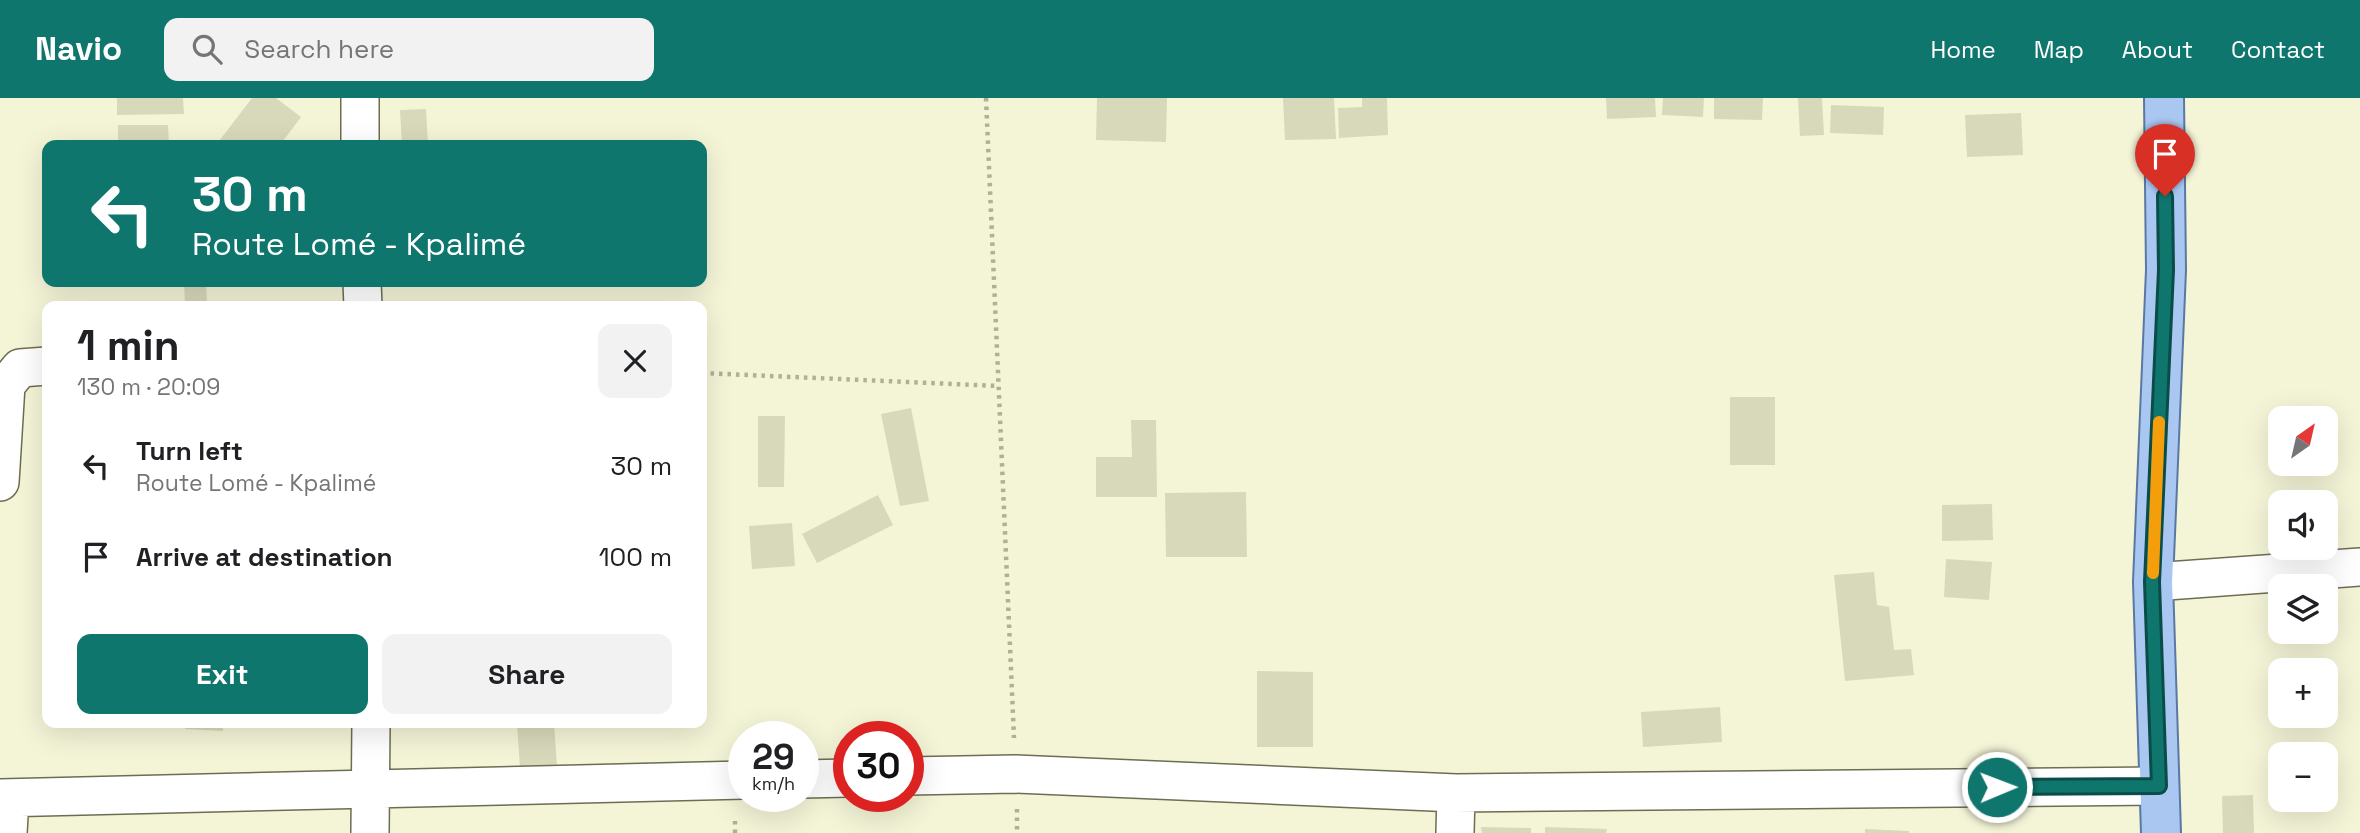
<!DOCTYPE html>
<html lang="en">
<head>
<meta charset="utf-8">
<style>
	:root { --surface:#fff; --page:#f2f2f2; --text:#202124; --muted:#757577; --accent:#0f766e }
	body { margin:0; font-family:"Space Grotesk",sans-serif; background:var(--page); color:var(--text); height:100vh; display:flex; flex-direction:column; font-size:26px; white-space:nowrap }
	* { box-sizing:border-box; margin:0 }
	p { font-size:23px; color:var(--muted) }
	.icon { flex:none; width:38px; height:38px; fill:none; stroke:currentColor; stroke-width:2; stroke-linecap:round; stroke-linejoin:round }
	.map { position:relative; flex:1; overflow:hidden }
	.drawer { position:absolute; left:42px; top:203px; width:665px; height:427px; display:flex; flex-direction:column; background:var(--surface); border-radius:14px; box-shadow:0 7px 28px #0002 }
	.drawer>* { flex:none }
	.hud { position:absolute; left:42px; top:42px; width:665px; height:147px; border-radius:14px; box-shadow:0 7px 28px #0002; background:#0f766e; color:#fff; overflow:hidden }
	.needle { width:46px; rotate:34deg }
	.tools { position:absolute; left:2268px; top:308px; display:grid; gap:14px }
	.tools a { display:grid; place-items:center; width:70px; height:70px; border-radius:14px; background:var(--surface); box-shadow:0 7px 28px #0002; font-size:35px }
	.speed { position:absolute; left:728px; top:623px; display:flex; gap:14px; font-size:35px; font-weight:700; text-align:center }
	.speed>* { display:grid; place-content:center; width:91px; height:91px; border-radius:50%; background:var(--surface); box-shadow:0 7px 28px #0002; line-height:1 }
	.speed small { font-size:18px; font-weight:400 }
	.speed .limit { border:10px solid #d22; background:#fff; color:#111 }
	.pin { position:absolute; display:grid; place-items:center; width:60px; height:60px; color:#fff; margin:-72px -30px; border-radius:50% 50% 50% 0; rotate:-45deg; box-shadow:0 0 7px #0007 }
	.pin .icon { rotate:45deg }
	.me { position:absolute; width:77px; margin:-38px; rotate:89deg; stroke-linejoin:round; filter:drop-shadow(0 0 5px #0008) }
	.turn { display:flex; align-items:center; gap:24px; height:147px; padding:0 35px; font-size:32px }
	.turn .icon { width:91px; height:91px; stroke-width:2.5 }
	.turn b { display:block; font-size:49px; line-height:60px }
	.round { display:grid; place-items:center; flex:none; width:74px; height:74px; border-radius:14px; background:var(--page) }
	.summary { display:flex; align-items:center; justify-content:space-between; height:119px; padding:0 35px }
	h1 { font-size:42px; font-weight:700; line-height:52px }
	.action { display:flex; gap:14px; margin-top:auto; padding:14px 35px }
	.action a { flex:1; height:80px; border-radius:14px; background:var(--accent); color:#fff; font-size:28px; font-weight:700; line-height:80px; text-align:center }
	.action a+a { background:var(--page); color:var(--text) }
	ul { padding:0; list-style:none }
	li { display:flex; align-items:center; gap:21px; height:91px; padding:0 35px }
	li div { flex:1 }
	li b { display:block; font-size:26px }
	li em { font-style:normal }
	header { display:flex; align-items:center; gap:42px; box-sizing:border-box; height:98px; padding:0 35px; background:var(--accent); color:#fff }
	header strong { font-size:33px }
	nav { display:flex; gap:38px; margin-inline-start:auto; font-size:24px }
	.search { width:490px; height:63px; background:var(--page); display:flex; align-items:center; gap:18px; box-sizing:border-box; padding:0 24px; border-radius:14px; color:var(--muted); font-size:26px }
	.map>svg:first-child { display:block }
</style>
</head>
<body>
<header>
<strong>Navio</strong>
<div class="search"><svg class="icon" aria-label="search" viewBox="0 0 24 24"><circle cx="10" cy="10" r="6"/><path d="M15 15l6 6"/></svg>Search here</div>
<nav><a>Home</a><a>Map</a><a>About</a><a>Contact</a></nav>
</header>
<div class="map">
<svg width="2360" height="735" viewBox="0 0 2360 735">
	<rect width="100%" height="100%" fill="#f4f4d7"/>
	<path fill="#d8d8bb" d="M117,0H183L184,16L117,17Z
		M252,0H276L301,19L280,47H216Z
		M1097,0H1167L1166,44L1096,42Z
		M1283,0H1334L1336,41L1285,42Z
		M1362,0H1387L1388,37L1339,40L1338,10L1362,9Z
		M1606,0H1655L1656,19L1607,21Z
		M1663,0H1704L1703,19L1662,17Z
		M1714,0H1763L1762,22L1714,21Z
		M1798,0H1822L1824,37L1800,38Z
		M1831,7L1884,9L1883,37L1830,35Z
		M426,11L428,47H402L400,12Z
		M2021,15L2023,57L1967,59L1965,17Z
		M118,27H168L169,47H118Z
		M184,184H206L207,205L287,204V208H185Z
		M1730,299H1775V367H1730Z
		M911,310L929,403L900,408L881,316Z
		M758,318H785L784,389H758Z
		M1131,322H1156L1157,399H1096V359H1132Z
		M1246,394L1247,459H1166L1165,395Z
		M878,397L893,427L817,465L802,436Z
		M1992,406L1993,442L1942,443V407Z
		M792,425L795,468L752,471L749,428Z
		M1946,461L1992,464L1989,502L1944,499Z
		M1874,474L1877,507L1889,509L1894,552L1911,551L1914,577L1845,583L1834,477Z
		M1257,573L1313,574V649H1257Z
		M1720,609L1722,644L1643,649L1641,614Z
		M185,625H223V633L185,631Z
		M517,625H554L557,668L520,670Z
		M2253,697L2254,735H2223L2222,698Z
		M1481,729L1531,730V735H1482Z
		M1545,729L1607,731L1606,735H1545Z
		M1865,731L1909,733V735H1865Z"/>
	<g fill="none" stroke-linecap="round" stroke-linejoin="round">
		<defs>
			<path id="street" d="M360,0V47
				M362,184L363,208
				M0,384L6,287L20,270L47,268
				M2153,484L2360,469
				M908,678L1015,676L1456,695L2159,688
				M803,681L849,680
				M0,700L744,682
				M8,735L10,700
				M370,735L371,625
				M1455,735L1456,695"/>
			<path id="primary" d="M2161,735L2153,484L2166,172L2164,0"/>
		</defs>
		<use href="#street" stroke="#6d6d53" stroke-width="40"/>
		<use href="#primary" stroke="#5a78a4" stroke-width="42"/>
		<path stroke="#b0b099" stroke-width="4.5" stroke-dasharray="3.5 5" stroke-linecap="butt" d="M986,0L1014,640
			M702,275L998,288
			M1017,711V735
			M735,735V718"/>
		<use href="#street" stroke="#fff" stroke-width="37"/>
		<use href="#primary" stroke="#aac7f2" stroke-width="38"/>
	</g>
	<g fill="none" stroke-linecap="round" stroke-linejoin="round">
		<defs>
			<path id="route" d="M1997,689L2159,688L2152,484L2166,172L2165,98"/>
		</defs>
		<use href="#route" stroke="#0a4d48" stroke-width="18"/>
		<use href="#route" stroke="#0f766e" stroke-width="12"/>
		<path stroke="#f59e0b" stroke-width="12" d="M2153,475L2159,324"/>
	</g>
</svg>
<div class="tools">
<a><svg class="needle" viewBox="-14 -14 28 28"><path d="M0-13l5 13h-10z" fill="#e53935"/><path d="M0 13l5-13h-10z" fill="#757577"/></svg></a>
<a><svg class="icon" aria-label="sound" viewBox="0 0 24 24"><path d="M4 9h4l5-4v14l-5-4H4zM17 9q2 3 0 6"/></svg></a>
<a><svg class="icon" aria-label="layers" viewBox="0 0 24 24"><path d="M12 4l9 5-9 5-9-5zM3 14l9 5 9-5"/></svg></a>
<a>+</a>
<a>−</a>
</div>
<div class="speed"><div>29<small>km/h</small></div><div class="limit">30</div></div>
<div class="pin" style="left:2165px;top:98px;background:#d93025"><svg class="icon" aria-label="arrive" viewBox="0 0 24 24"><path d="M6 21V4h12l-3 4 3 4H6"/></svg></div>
<svg class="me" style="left:1997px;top:689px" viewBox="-20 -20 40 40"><circle r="17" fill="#0f766e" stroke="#fff" stroke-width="3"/><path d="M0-11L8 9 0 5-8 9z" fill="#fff"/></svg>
<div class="hud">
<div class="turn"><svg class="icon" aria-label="left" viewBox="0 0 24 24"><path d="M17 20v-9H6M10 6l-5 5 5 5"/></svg><div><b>30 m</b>Route Lomé - Kpalimé</div></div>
</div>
<section class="drawer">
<div class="summary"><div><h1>1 min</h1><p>130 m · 20:09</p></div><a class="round"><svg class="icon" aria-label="close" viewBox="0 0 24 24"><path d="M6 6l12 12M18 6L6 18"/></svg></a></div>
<ul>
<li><svg class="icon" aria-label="left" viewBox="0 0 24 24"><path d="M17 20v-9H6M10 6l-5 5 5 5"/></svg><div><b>Turn left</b><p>Route Lomé - Kpalimé</p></div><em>30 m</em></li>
<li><svg class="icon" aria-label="arrive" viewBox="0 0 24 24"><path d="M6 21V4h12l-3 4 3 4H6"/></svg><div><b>Arrive at destination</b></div><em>100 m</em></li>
</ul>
<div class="action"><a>Exit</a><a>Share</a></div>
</section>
</div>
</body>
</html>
